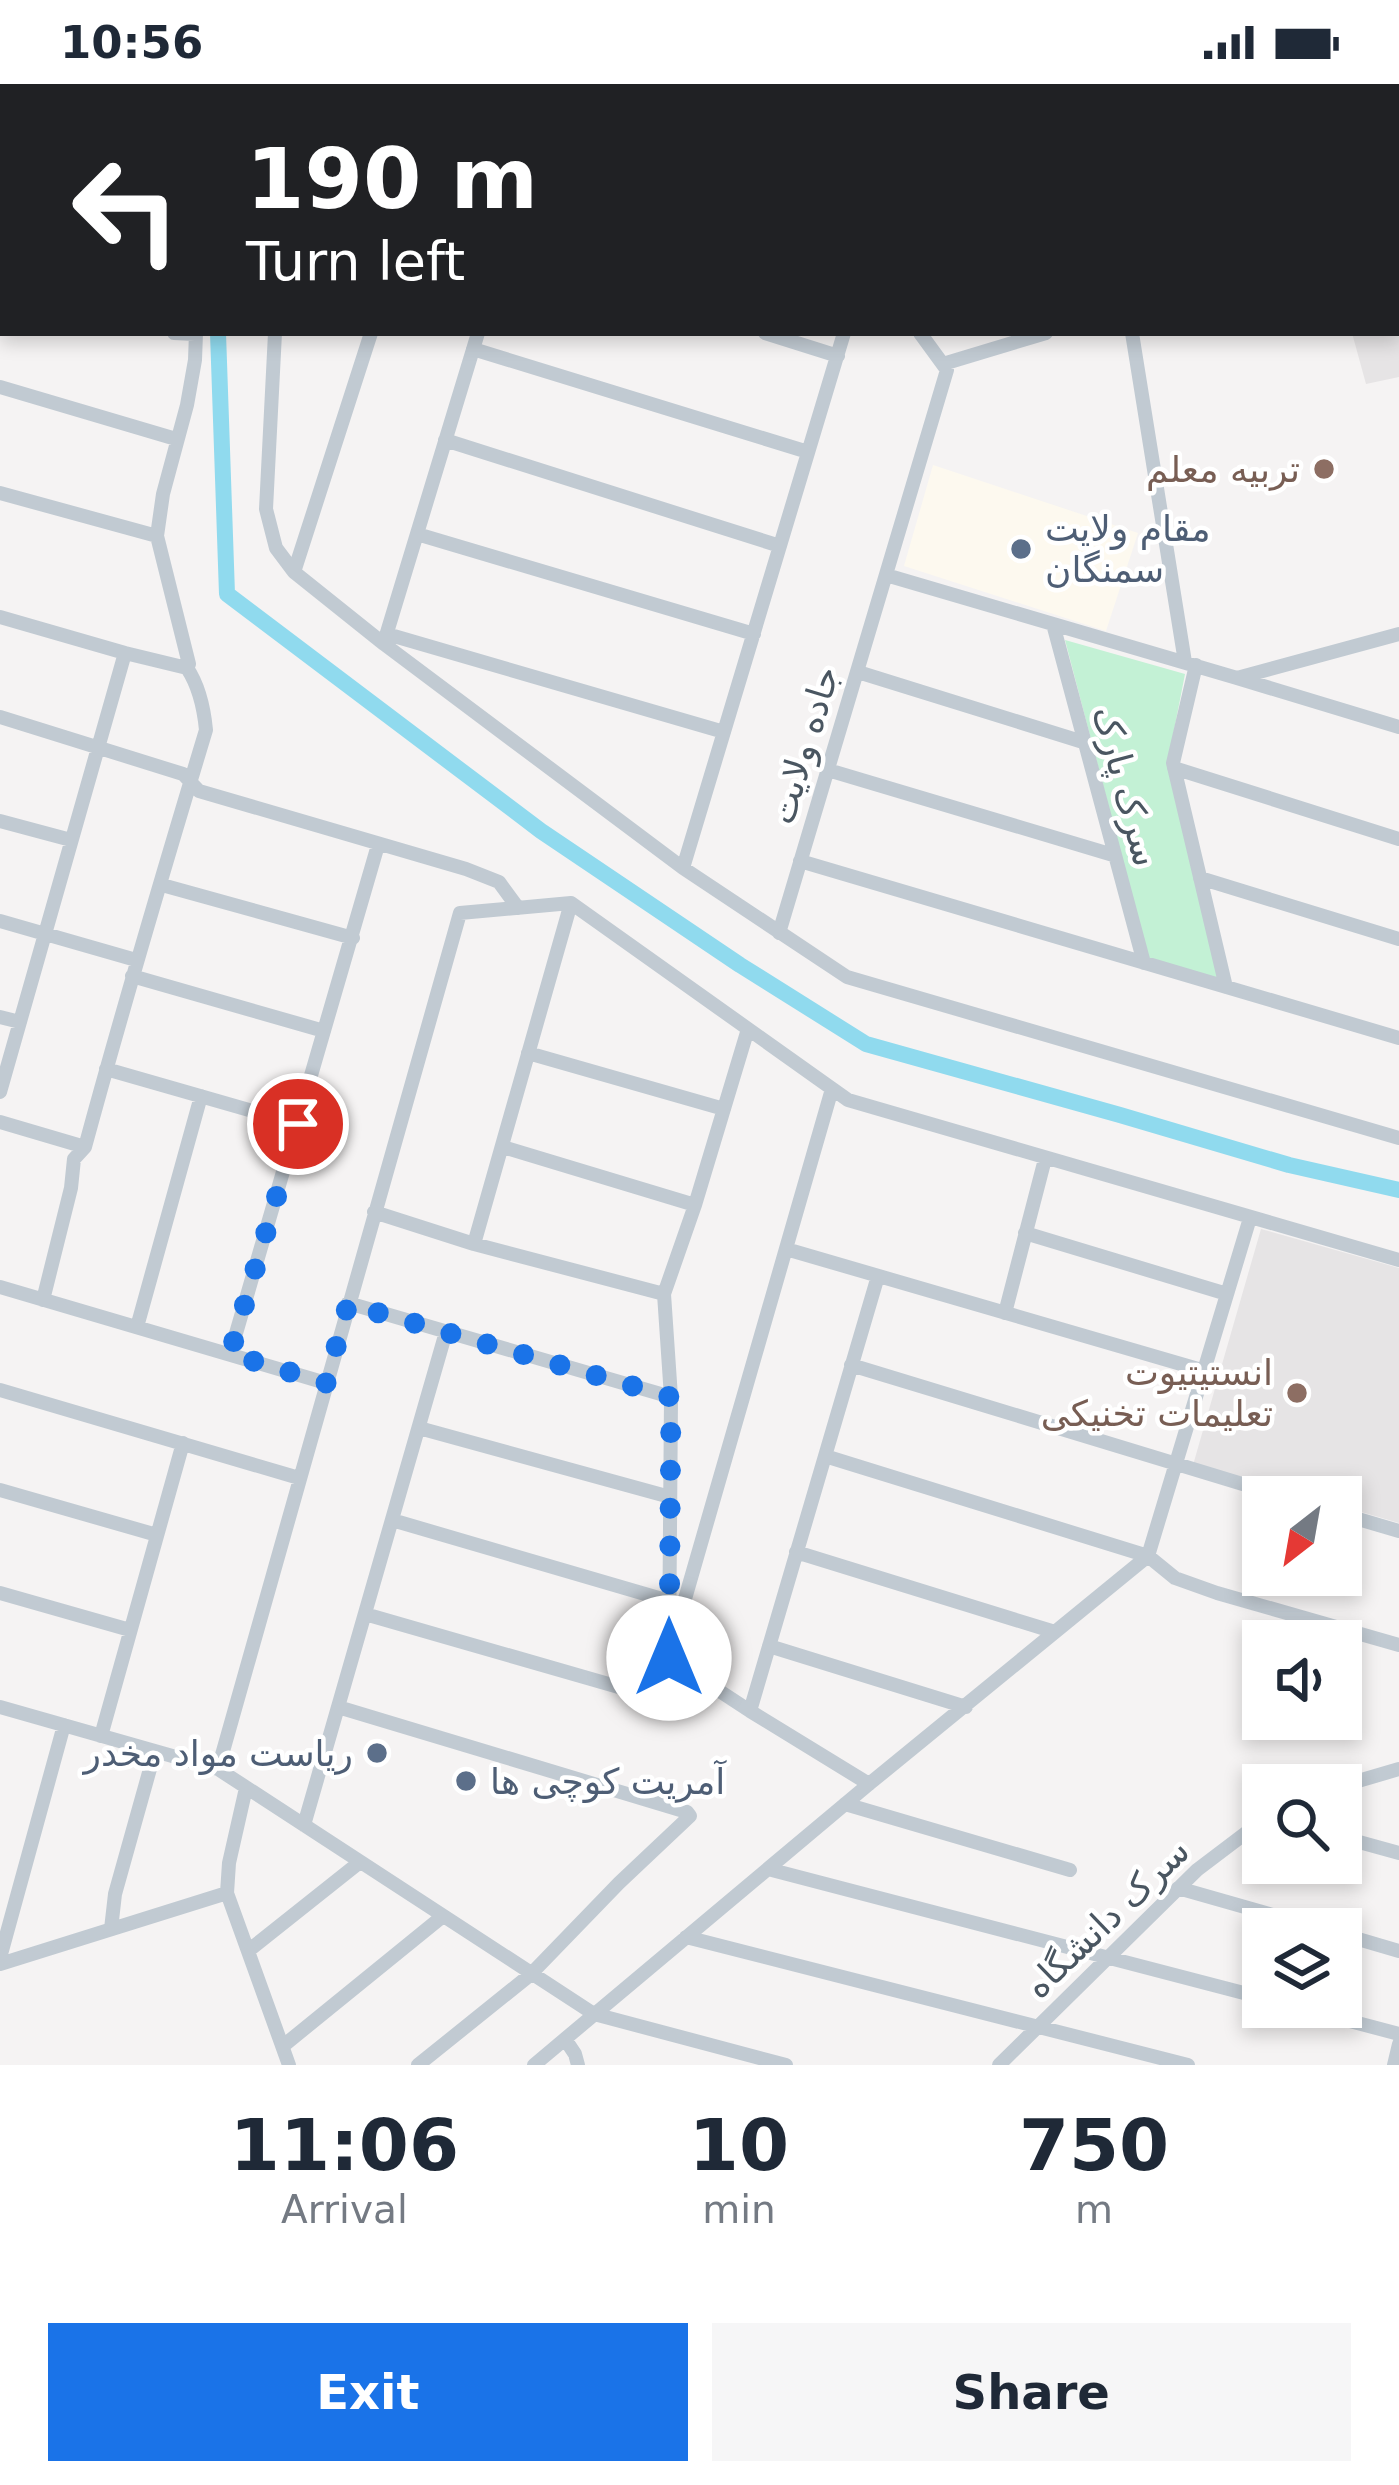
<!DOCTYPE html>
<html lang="en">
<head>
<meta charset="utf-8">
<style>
	:root { --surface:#fff; --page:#f6f6f7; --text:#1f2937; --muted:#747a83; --accent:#1a73e8 }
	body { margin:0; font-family:"DejaVu Sans",Cairo,sans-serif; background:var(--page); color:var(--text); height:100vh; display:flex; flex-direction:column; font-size:45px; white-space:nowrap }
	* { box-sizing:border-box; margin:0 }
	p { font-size:39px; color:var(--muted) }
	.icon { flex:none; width:66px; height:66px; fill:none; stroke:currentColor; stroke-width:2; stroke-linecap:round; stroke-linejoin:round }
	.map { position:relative; height:1981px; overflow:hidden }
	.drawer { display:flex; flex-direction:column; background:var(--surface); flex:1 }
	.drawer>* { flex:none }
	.top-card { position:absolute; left:0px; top:0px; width:1401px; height:252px; box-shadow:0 6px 18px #0003; background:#202124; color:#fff; overflow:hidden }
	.needle { width:78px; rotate:211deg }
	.buttons { position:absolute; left:1242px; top:1392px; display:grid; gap:24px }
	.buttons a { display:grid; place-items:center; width:120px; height:120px; border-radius:0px; background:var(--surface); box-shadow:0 6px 18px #0003; font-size:60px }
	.pin { position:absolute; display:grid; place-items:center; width:102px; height:102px; color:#fff; margin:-51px; border:6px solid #fff; border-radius:50%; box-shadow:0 3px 12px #0007 }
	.me { position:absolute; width:132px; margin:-66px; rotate:0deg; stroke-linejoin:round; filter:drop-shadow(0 0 9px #0008) }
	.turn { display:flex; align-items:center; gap:42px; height:252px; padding:0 48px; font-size:54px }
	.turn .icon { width:156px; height:156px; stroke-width:2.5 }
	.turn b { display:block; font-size:84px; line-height:102px }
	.eta { display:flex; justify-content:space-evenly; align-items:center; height:204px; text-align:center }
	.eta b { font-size:72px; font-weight:800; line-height:84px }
	.primary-button { display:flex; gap:24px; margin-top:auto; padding:24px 48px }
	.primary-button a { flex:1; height:138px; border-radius:0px; background:var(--accent); color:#fff; font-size:48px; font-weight:800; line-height:138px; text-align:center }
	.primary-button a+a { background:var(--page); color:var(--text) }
	.status { display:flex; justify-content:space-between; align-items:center; height:84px; padding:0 60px; background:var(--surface); direction:ltr }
	.status svg { height:33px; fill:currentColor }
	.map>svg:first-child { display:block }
</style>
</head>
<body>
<div class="status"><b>10:56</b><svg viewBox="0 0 49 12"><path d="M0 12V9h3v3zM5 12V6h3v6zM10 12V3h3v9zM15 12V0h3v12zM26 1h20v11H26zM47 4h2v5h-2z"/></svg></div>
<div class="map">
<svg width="1399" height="1981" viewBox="0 0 1399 1981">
	<rect width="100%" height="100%" fill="#f5f3f3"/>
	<path fill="#fdf9ef" d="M933,381L1138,449L1106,547L904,482Z"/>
	<path fill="#e6e4e5" d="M1399,165V293L1366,300L1352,249H1398Z
		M1261,1145L1399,1184V1439L1341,1422V1413H1308L1193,1381Z"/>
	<path fill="#c3f1d5" d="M1065,556L1185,590L1168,677L1219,896L1149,877Z"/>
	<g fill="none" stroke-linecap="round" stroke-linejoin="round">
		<path stroke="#90daee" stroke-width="16" d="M0,13L3,14
			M218,249L227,510L541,747L740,881L866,960L1120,1031L1289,1081L1399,1106"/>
		<path stroke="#c1cad2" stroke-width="14" d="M125,0V1
			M335,0L337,3
			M662,0L665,3
			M796,0L797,3
			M1177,0L1179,3
			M1271,0L1273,3
			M626,3L631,0
			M911,3L916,0
			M1097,3L1103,0
			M1398,44H1399
			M1398,157H1399
			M0,198H3
			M174,249L195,250
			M275,249L266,425L276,464L294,488
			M371,249L294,488L384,560L683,784L847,893L1399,1054
			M765,249L838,272
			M1132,249L1185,578
			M473,265L808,368
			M943,280L1046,249
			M0,303L176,355
			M445,356L780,462
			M0,409L157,452
			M417,450L754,550
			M886,491L1237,594L1399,550
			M0,533L125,569L187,584C199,602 204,625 206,646C164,785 123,923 85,1063L74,1075L71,1104L43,1216
			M1053,540L1144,879
			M387,550L724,648
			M385,555L478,249
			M1196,581L1173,679L1226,903
			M187,584L189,580L157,452L163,410L187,321L195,276L196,249
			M858,588L1083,658
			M1237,594L1399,643
			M0,633L183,690L199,707L466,785L499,798L518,824
			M1174,684L1399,755
			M828,686L1113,771
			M0,737L71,756
			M800,777L1399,954
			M683,784L844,249
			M1200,794L1399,855
			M162,801L353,854
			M0,837L136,876
			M779,849L947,286L920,249
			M132,892L324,947
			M0,933L20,938
			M528,969L724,1025
			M106,985L298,1040
			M0,1008L125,569
			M0,1038L85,1063
			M503,1063L695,1121
			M374,1128L474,1160L664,1210L671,1313L669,1574L750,1627L869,1700
			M1025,1149L1227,1210
			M474,1160L571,819
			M786,1165L1205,1287
			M0,1203L326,1299
			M664,1210L695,1121L748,945
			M348,1219L671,1313
			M1005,1229L1045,1075
			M137,1243L201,1012
			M230,1270L378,761
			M851,1281L1285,1413
			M0,1306L299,1394
			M419,1344L670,1413
			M825,1372L1148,1472L1175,1494L1217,1509L1399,1561
			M0,1406L157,1451
			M1341,1430L1399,1447
			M392,1436L669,1517
			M796,1468L1055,1548
			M0,1509L130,1546
			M365,1530L650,1612L658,1613L669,1574
			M674,1553L832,1005
			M769,1562L966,1623
			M0,1623L218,1685L594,1930L786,1981
			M338,1623L687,1728L690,1732L619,1799L530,1891L418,1981
			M750,1627L878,1192
			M101,1652L183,1359
			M218,1685L460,829L571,819L848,1016L1399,1176
			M1341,1702L1399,1685
			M246,1704L229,1779L227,1809L289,1981
			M845,1720L1070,1786
			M304,1741L446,1248
			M1341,1753L1399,1769
			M768,1785L1263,1914
			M1178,1804L1322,1845
			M111,1845L115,1810L155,1667
			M1341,1850L1399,1867
			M686,1853L1188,1981
			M248,1867L360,1778
			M0,1874L64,1641
			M0,1880L227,1809
			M1297,1923L1399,1950
			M565,1955L575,1970L578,1981
			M283,1962L443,1832
			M534,1981L869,1700L1148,1472L1250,1134
			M999,1981L1197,1786L1263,1736
			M1394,1981L1399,1960"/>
	</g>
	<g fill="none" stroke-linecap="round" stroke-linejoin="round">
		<path stroke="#1a73e8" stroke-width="21" stroke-dasharray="0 37.8" d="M298,1040L230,1270L326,1299L348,1220L671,1313L669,1574"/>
	</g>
	<g fill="#8d6e63" stroke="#fff" stroke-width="4.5">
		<circle cx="1324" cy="385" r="12"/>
		<circle cx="1297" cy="1309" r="12"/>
	</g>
	<g fill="#5c6f8a" stroke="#fff" stroke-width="4.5">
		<circle cx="1021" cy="465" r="12"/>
		<circle cx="377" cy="1669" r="12"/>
		<circle cx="466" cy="1697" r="12"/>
	</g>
	<g text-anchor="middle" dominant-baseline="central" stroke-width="9" stroke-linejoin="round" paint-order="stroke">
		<g font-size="36" fill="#785e54" stroke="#fff" text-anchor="end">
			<text x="1300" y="385">تربیه معلم</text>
			<text x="1273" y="1288">انستیتیوت<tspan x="1273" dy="41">تعلیمات تخنیکی</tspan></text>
		</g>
		<g font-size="36" fill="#4e5e75" stroke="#fff" text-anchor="start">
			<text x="1045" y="444">مقام ولایت<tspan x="1045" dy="41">سمنگان</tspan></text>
			<text x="353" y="1669" text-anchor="end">ریاست مواد مخدر</text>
			<text x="490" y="1697">آمریت کوچی ها</text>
		</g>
		<g font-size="36" fill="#4a5661" stroke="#fff">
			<text transform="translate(804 661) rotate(-73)">جاده ولایت</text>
			<text transform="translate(1126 702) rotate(75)">سرک پارک</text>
			<text transform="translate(1107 1834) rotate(-44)">سرک دانشگاه</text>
		</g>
	</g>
</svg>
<div class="buttons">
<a><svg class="needle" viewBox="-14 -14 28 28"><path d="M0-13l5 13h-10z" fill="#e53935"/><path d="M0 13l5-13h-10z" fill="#747a83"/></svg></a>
<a><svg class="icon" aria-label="sound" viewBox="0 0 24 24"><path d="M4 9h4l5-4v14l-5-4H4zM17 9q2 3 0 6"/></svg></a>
<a><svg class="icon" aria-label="search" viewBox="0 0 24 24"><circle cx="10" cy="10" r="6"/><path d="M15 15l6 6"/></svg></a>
<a><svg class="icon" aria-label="layers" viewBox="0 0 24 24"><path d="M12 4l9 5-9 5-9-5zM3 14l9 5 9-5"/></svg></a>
</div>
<div class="pin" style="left:298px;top:1040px;background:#d93025"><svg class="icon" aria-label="arrive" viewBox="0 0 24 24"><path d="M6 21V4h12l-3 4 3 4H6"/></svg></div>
<svg class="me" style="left:669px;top:1574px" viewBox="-20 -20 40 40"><circle r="19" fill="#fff"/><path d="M0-13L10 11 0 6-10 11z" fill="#1a73e8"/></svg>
<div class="top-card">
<div class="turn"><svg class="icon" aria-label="left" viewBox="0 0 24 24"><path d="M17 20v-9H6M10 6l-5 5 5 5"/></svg><div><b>190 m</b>Turn left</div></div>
</div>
</div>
<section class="drawer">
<div class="eta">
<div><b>11:06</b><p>Arrival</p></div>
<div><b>10</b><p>min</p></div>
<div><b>750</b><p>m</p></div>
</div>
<div class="primary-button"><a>Exit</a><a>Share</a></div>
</section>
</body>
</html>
